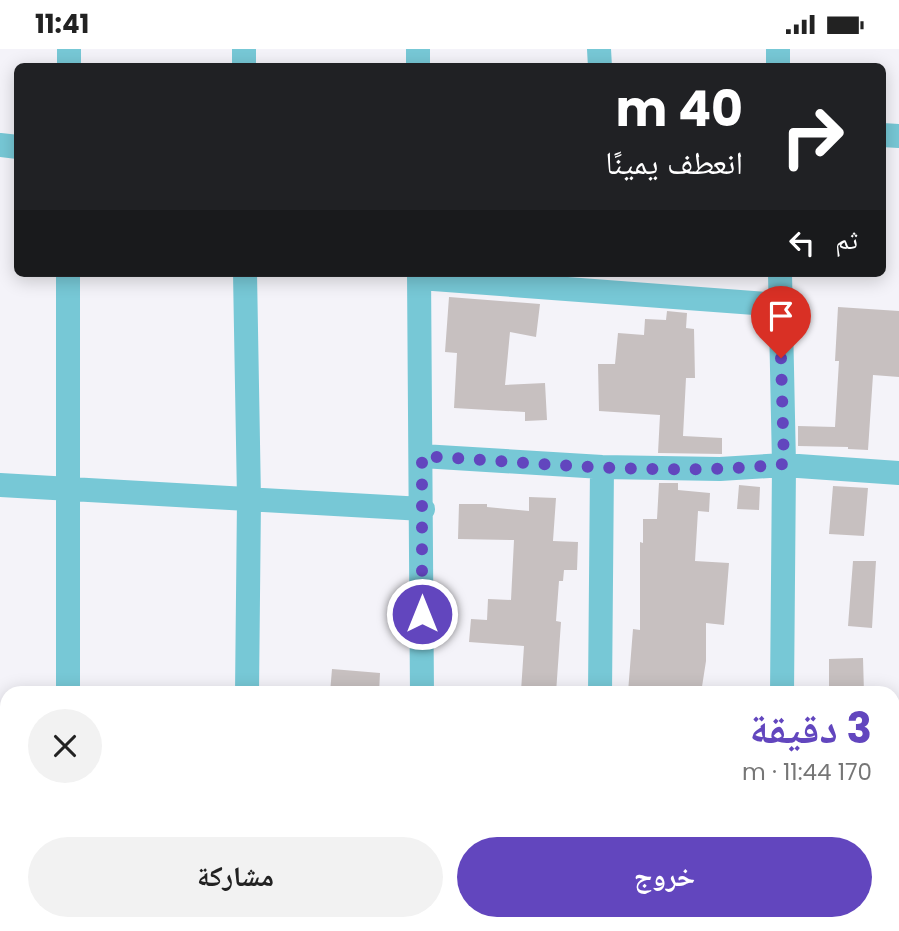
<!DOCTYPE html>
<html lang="ar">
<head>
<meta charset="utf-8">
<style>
	:root { --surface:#fff; --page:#f2f2f2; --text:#222; --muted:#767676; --accent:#6246be }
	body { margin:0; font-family:Poppins,"Noto Naskh Arabic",sans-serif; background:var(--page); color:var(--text); direction:rtl; height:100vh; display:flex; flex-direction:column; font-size:26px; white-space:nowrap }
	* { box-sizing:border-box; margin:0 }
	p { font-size:23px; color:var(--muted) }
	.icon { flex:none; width:38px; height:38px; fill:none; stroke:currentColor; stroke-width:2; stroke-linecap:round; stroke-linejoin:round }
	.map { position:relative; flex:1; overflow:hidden; direction:ltr }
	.panel { position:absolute; left:0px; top:637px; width:900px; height:245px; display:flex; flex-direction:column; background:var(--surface); border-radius:21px 21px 0 0; box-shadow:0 4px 18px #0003; direction:rtl }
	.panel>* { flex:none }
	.guide { position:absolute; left:14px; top:14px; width:872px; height:214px; border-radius:10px; box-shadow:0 4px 18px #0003; direction:rtl; background:#202124; color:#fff; overflow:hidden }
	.pin { position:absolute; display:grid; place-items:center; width:60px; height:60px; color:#fff; margin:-72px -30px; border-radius:50% 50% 50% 0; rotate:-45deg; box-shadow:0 0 7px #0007 }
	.pin .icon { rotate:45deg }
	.me { position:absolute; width:77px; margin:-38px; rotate:0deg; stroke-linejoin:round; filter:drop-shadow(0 0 5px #0008) }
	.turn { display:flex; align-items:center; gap:24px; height:147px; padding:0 28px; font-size:32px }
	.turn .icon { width:91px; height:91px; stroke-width:2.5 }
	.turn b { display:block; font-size:49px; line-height:60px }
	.then { display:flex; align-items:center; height:66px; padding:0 28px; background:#0003; gap:14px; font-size:26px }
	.round { display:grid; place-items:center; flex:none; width:74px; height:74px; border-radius:37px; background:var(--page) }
	.summary { display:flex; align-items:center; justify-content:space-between; height:119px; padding:0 28px }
	h1 { font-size:42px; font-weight:700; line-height:52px; color:var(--accent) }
	.cta { display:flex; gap:14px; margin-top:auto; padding:14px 28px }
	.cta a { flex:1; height:80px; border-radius:42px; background:var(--accent); color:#fff; font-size:28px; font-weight:700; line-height:80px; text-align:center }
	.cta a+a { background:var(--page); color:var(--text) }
	.status { display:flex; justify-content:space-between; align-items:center; height:49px; padding:0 35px; background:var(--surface); direction:ltr }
	.status svg { height:19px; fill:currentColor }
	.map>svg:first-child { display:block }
</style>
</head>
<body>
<div class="status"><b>11:41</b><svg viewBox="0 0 49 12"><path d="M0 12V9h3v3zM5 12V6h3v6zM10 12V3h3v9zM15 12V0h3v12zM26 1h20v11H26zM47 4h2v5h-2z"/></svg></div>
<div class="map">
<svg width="899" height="882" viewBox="0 0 899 882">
	<rect width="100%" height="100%" fill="#f4f3f9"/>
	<path fill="#c7c0c0" d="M449,248L540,255L536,288L510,283L505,336L545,334L547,371L525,372V363L454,359L457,304L445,303Z
		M838,258L899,262V328L873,326L868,401L848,400V398L798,397V377L835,378L839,312H835Z
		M667,262L687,264L686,279L694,280L695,329H686L683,387L722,389V405L658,404L660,366L599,362L598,315H615L618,284L644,286L645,270L666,271Z
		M659,434H678V441L710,444L709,463L698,462L695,512L729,514L724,576L706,574V612L701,644L628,643L633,580L640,581V493L643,494V470H657Z
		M739,436L760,438L759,461L737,460Z
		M833,437L868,439L864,487L829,485Z
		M529,448L556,449L553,492L578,493L577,521H564L563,532H559L556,572L561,573L556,644L521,642L524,597L469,593L471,570L487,571L488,550L511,551L514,491L458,490L459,455H487V458L529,462Z
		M853,512H876L872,579L848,577Z
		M863,609L864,644H829V610Z
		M332,620L380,624L379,644H330Z"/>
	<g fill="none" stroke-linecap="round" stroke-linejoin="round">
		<path stroke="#77c8d6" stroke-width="24" d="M244,0V18
			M599,0L600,18
			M778,0V18
			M69,18V0
			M418,18V0
			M882,86L899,87
			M0,96L18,98
			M68,224V644
			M245,224L249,450L247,644
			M419,224L422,644
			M780,224L784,416L782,644
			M420,229L780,256
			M422,407L602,418L720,420L784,416L899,424
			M0,436L423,460
			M600,644L602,418
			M105,882V875
			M291,882V875
			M461,882V875
			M635,882V875
			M814,882L815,875"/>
		<path stroke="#77c8d6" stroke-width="32" d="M0,777H7
			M892,840L899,841"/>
	</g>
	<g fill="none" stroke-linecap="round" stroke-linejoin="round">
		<path stroke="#6246be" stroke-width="12" stroke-dasharray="0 21.6" d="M422,565V407C542,414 664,428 784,415L781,309"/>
	</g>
</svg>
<div class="pin" style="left:781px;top:309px;background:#d93025"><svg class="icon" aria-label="arrive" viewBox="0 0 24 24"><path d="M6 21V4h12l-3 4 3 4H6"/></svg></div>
<svg class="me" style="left:422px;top:565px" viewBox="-20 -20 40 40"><circle r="17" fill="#6246be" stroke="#fff" stroke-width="3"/><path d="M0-11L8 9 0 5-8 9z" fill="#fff"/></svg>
<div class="guide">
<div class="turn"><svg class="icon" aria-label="right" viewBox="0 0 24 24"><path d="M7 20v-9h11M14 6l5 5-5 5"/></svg><div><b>40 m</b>انعطف يمينًا</div></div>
<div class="then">ثم<svg class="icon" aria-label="left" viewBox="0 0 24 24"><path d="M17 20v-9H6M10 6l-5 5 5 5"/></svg></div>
</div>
<section class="panel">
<div class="summary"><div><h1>3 دقيقة</h1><p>170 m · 11:44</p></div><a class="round"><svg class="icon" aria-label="close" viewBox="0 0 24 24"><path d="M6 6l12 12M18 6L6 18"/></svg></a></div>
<div class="cta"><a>خروج</a><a>مشاركة</a></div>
</section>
</div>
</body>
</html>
